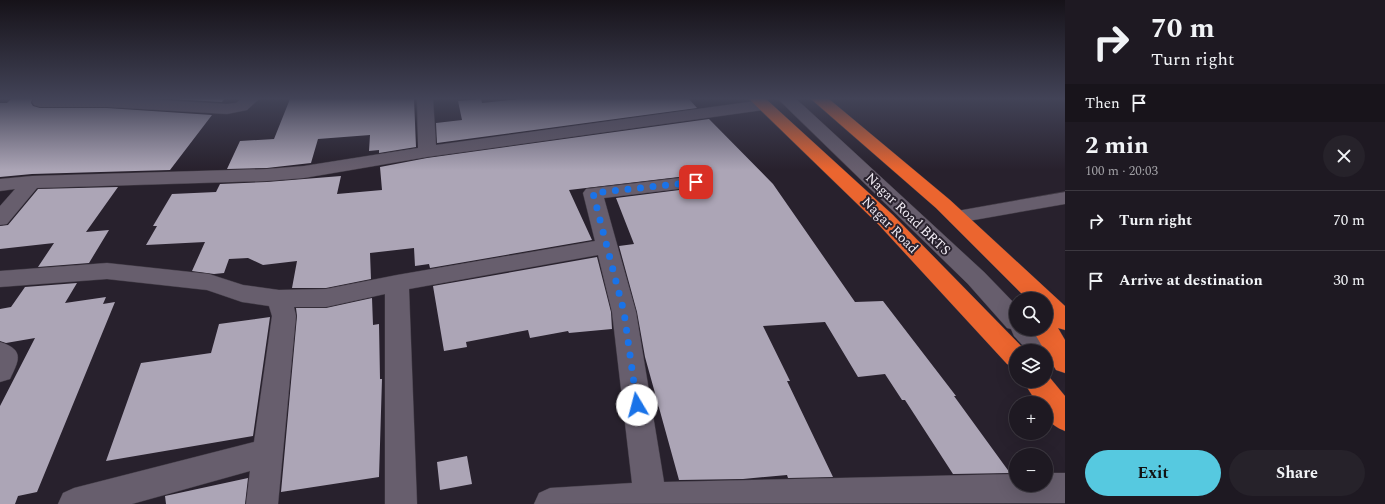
<!DOCTYPE html>
<html lang="en">
<head>
<meta charset="utf-8">
<style>
	:root { --surface:#1e1922; --page:#26222a; --text:#f1f3f6; --muted:#a1a0a5; --line:#3c3840; --accent:#56c9e0 }
	body { margin:0; font-family:Spectral,serif; background:var(--page); color:var(--text); height:100vh; display:flex; flex-direction:column; font-size:15px; white-space:nowrap }
	* { box-sizing:border-box; margin:0 }
	p { font-size:13px; color:var(--muted) }
	.icon { flex:none; width:22px; height:22px; fill:none; stroke:currentColor; stroke-width:2; stroke-linecap:round; stroke-linejoin:round }
	.map { position:relative; flex:1; overflow:hidden }
	.panel { display:flex; flex-direction:column; background:var(--surface); width:320px }
	.panel>* { flex:none }
	.hud { background:#1e1922; color:var(--text); overflow:hidden }
	.fabs { position:absolute; left:1009px; top:292px; display:grid; gap:8px }
	.fabs a { display:grid; place-items:center; width:44px; height:44px; border-radius:50%; background:var(--surface); box-shadow:0 4px 16px #0002,0 0 0 1px var(--line); font-size:20px }
	.pin { position:absolute; display:grid; place-items:center; width:34px; height:34px; color:#fff; margin:-17px; border-radius:8px; box-shadow:0 2px 6px #0006 }
	.me { position:absolute; width:44px; margin:-22px; rotate:352deg; stroke-linejoin:round; filter:drop-shadow(0 0 3px #0008) }
	.turn { display:flex; align-items:center; gap:14px; height:84px; padding:0 20px; font-size:18px }
	.turn .icon { width:52px; height:52px; stroke-width:2.5 }
	.turn b { display:block; font-size:28px; line-height:34px }
	.then { display:flex; align-items:center; height:38px; padding:0 20px; background:#0003; gap:8px; font-size:15px }
	.round { display:grid; place-items:center; flex:none; width:42px; height:42px; border-radius:21px; background:var(--page) }
	.summary { display:flex; align-items:center; justify-content:space-between; height:68px; padding:0 20px }
	h1 { font-size:24px; font-weight:700; line-height:30px }
	.action { display:flex; gap:8px; margin-top:auto; padding:8px 20px }
	.action a { flex:1; height:46px; border-radius:24px; background:var(--accent); color:#111; font-size:16px; font-weight:700; line-height:46px; text-align:center }
	.action a+a { background:var(--page); color:var(--text) }
	ul { padding:0; list-style:none }
	li { display:flex; align-items:center; gap:12px; height:60px; padding:0 20px; border-top:1px solid var(--line) }
	li div { flex:1 }
	li b { display:block; font-size:15px }
	li em { font-style:normal }
	main { display:flex; flex:1; min-height:0 }
	.map>svg:first-child { display:block }
</style>
</head>
<body>
<main>
<div class="map">
<svg width="1065" height="504" viewBox="0 0 1065 504">
	<rect width="100%" height="100%" fill="#28212d"/>
	<path fill="#aca5b6" d="M11,99H32L31,103L33,106L40,108H107L212,115L170,170L32,174L0,177V103H7Z
		M172,99H224L222,102Z
		M290,99H414L416,147L379,153V150L369,151L370,135L318,139L311,163L267,168L227,169L240,141L274,139Z
		M481,99L482,103L520,99H689L697,108L437,143L436,123L462,120L458,101Z
		M709,119L773,184L855,302L883,301L956,396H954L1010,473L953,474L905,400H902L885,374L858,377L825,322L763,326L790,381H787L833,477L788,478L787,475L743,479L679,480L645,357L637,312L619,246L634,244L616,198L703,187L707,181L703,177L696,175L569,190L592,240L430,268L429,264L415,266L414,248L370,253L371,279L326,288H292L297,261L263,265L248,258L229,259L224,273L214,274L192,271L205,242L146,245L157,226H153L172,194L216,192L220,184L267,182L341,176L337,194L382,190L380,167L427,158Z
		M118,187L86,232L109,230L89,263L38,267L54,243L0,249V226L8,225L38,189Z
		M597,257L611,312L612,329L569,333L568,331L530,338L528,330L466,342L467,347L444,351L433,286Z
		M77,283L65,303L106,297L103,304L115,302L37,492L18,496L15,504H0V406L35,338L6,343L0,341V309L11,307L25,287Z
		M372,298L373,325L379,324L380,379H382L379,477L281,492L297,316L296,308H326Z
		M270,317L253,436L106,461L141,363L211,353L219,324Z
		M467,456L472,484L440,490L437,462Z
		M248,478L245,504H166L165,496Z"/>
	<g fill="none" stroke-linecap="round" stroke-linejoin="round">
		<defs>
			<path id="minor" d="M34,99H142L227,104L236,103L241,99H259L247,110L227,114L107,107H40L34,105L32,102Z
				M417,99H433L436,145L763,100L769,102L771,105L769,108L763,110L427,157L304,178L267,181L37,188L7,224L0,225V206L15,189L0,191V179L32,176L267,169L304,166L418,148Z
				M778,99H796L804,106L984,272L1016,305V329H1039L1053,344L1057,351L1053,358L1046,361V351H1028L1014,336L1011,329L1007,328L968,284Z
				M696,176L703,178L706,182L703,186L604,198L636,312L664,482L1016,474V485H1046V473H1065V503L534,504L539,493L550,488L632,483L612,312L598,255L409,289L417,504H385V294L326,307H294L296,316L278,504H246L250,471L132,504H58L63,493L74,488L254,442L272,316L269,306L242,302L207,290L107,279L0,287V271L107,263L209,274L243,285L279,290L326,289L397,275L595,241L583,193L586,189Z
				M1065,192V204L957,223L950,222L947,217L950,212L957,211Z
				M0,342C25,350 19,360 10,379L0,382Z"/>
			<path id="highway" d="M749,99H766L893,215L1025,350L1026,351H1016V368L1007,364L879,225Z
				M811,99H829L950,200L1065,306V330L1058,328L1065,340V373L1056,370L1032,329H1046V320L1049,321L1046,318V299H1027L936,208Z
				M1046,373L1065,396V431C1050,425 1046,419 1046,403H1037L1023,381H1046Z"/>
		</defs>
		<use href="#minor" stroke="#423c46" stroke-width="1"/>
		<use href="#highway" stroke="#423c46" stroke-width="1"/>
		<use href="#minor" fill="#675e6d" fill-rule="evenodd"/>
		<use href="#highway" fill="#eb652f" fill-rule="evenodd"/>
	</g>
	<linearGradient id="sky" x2="0" y2="1"><stop stop-color="#161219"/><stop offset="0.58" stop-color="#424357"/><stop offset="1" stop-color="#424357" stop-opacity="0"/></linearGradient>
	<rect width="1065" height="170" fill="url(#sky)"/>
	<g fill="none" stroke-linecap="round" stroke-linejoin="round">
		<path stroke="#1a73e8" stroke-width="7" stroke-dasharray="0 12.6" d="M637,405L624,312L593,193L696,182"/>
	</g>
	<g text-anchor="middle" dominant-baseline="central" stroke-width="4" stroke-linejoin="round" paint-order="stroke">
		<g font-size="14" fill="#f0ebf3" stroke="#28212d">
			<text transform="translate(908 214) rotate(44)">Nagar Road BRTS</text>
			<text transform="translate(890 225) rotate(45)">Nagar Road</text>
		</g>
	</g>
</svg>
<div class="fabs">
<a><svg class="icon" aria-label="search" viewBox="0 0 24 24"><circle cx="10" cy="10" r="6"/><path d="M15 15l6 6"/></svg></a>
<a><svg class="icon" aria-label="layers" viewBox="0 0 24 24"><path d="M12 4l9 5-9 5-9-5zM3 14l9 5 9-5"/></svg></a>
<a>+</a>
<a>−</a>
</div>
<div class="pin" style="left:696px;top:182px;background:#d93025"><svg class="icon" aria-label="arrive" viewBox="0 0 24 24"><path d="M6 21V4h12l-3 4 3 4H6"/></svg></div>
<svg class="me" style="left:637px;top:405px" viewBox="-20 -20 40 40"><circle r="19" fill="#fff"/><path d="M0-13L10 11 0 6-10 11z" fill="#1a73e8"/></svg>
</div>
<section class="panel">
<div class="hud">
<div class="turn"><svg class="icon" aria-label="right" viewBox="0 0 24 24"><path d="M7 20v-9h11M14 6l5 5-5 5"/></svg><div><b>70 m</b>Turn right</div></div>
<div class="then">Then<svg class="icon" aria-label="arrive" viewBox="0 0 24 24"><path d="M6 21V4h12l-3 4 3 4H6"/></svg></div>
</div>
<div class="summary"><div><h1>2 min</h1><p>100 m · 20:03</p></div><a class="round"><svg class="icon" aria-label="close" viewBox="0 0 24 24"><path d="M6 6l12 12M18 6L6 18"/></svg></a></div>
<ul>
<li><svg class="icon" aria-label="right" viewBox="0 0 24 24"><path d="M7 20v-9h11M14 6l5 5-5 5"/></svg><div><b>Turn right</b></div><em>70 m</em></li>
<li><svg class="icon" aria-label="arrive" viewBox="0 0 24 24"><path d="M6 21V4h12l-3 4 3 4H6"/></svg><div><b>Arrive at destination</b></div><em>30 m</em></li>
</ul>
<div class="action"><a>Exit</a><a>Share</a></div>
</section>
</main>
</body>
</html>
